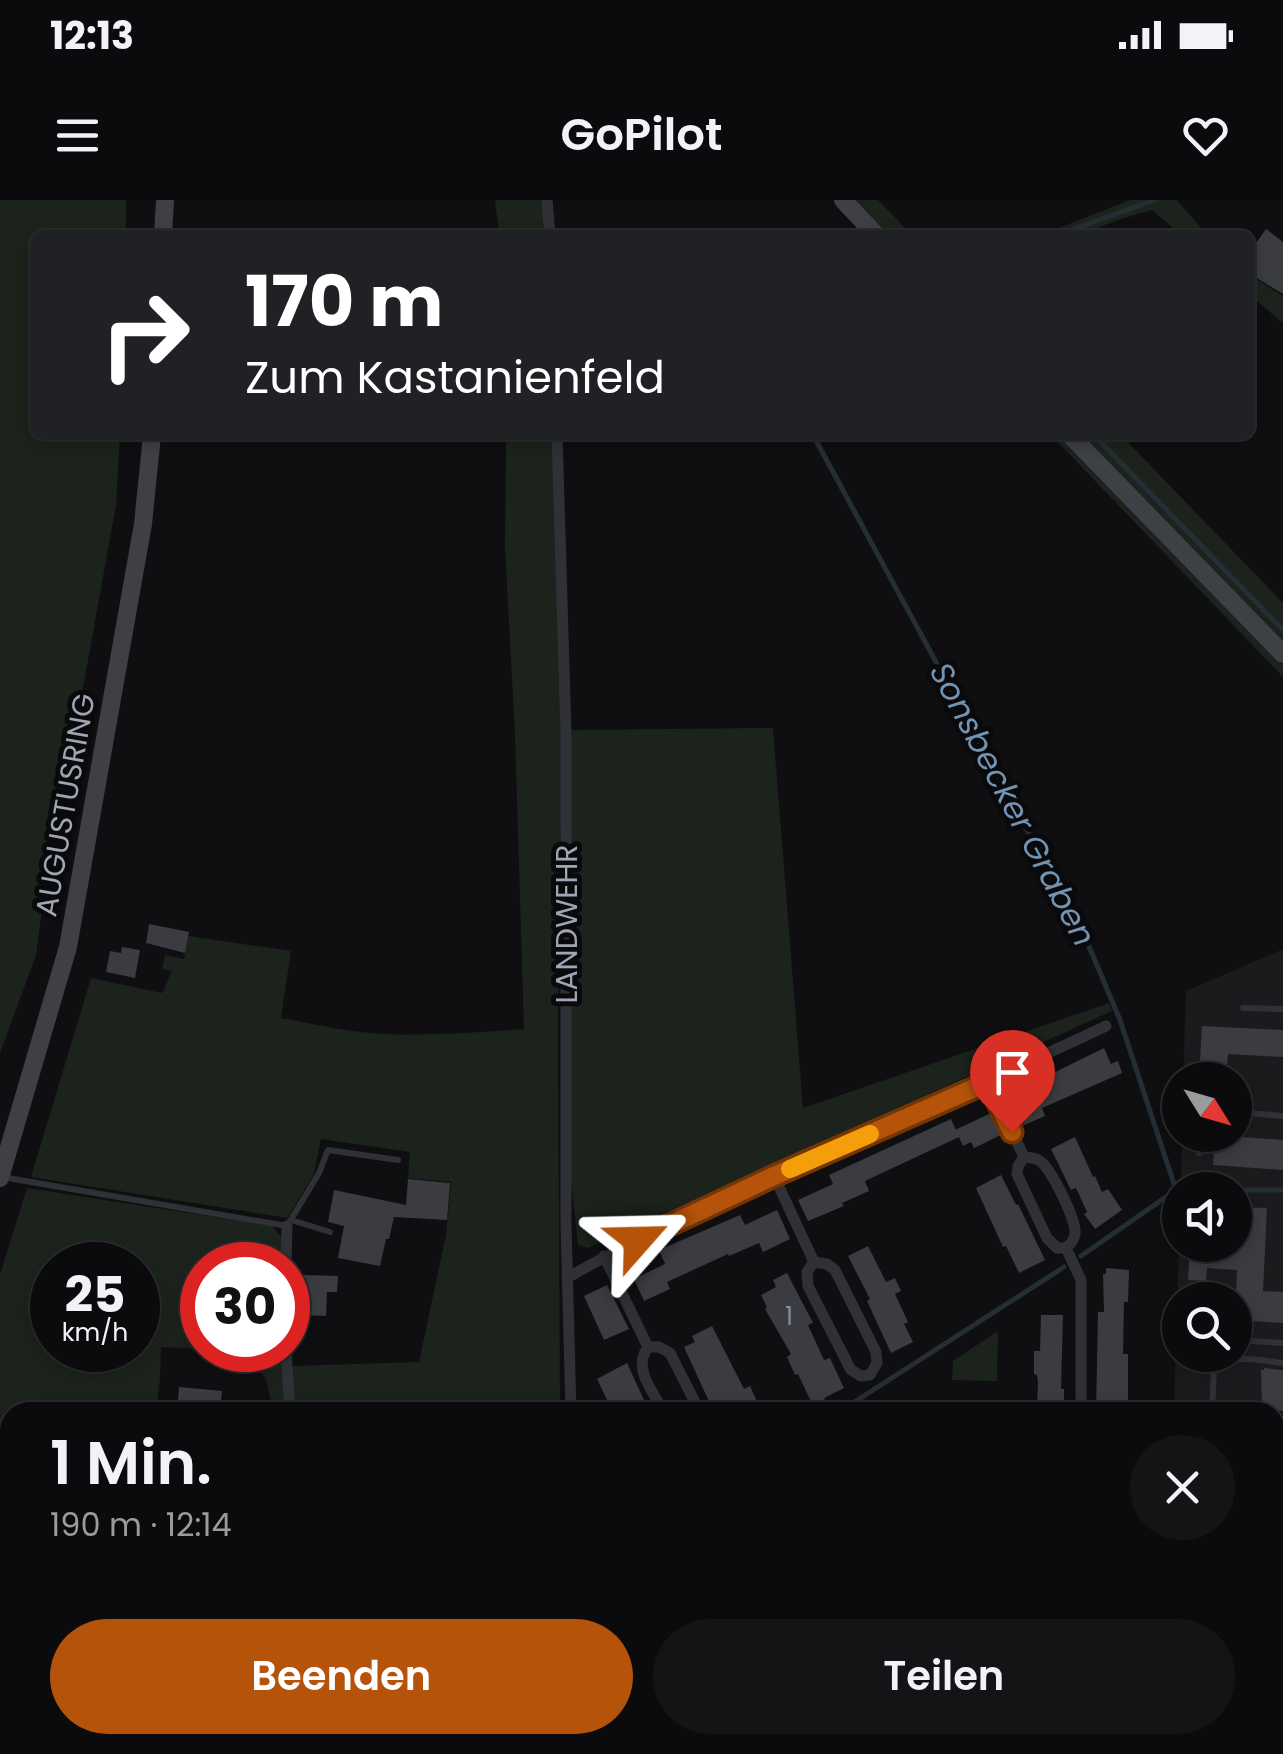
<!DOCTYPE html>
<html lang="de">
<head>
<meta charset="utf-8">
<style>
	:root { --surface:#0b0b0d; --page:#141416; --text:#f1f3f6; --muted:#9a9b9d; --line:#2b2b2e; --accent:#b45309 }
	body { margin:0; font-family:Poppins,sans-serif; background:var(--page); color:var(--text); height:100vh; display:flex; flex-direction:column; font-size:38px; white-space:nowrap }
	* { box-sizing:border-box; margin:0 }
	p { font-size:32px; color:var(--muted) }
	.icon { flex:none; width:55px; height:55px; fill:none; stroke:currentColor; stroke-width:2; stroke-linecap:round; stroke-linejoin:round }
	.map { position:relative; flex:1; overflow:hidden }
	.details { position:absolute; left:0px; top:1202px; width:1285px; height:352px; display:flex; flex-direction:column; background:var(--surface); border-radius:30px 30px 0 0; box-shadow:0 5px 15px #0003,0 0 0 2px var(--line) }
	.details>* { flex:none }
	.banner { position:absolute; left:30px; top:30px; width:1225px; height:210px; border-radius:15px; box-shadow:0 5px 15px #0003,0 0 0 2px var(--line); background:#202124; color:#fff; overflow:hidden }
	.needle { width:65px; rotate:127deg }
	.controls { position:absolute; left:1162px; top:862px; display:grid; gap:20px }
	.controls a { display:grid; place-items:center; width:90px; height:90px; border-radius:50%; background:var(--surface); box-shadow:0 5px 15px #0003,0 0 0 2px var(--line); font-size:50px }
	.speed { position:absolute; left:30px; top:1042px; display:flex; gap:20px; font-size:50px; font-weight:700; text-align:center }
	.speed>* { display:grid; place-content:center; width:130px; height:130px; border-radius:50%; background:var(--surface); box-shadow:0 5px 15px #0003,0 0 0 2px var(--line); line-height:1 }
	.speed small { font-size:25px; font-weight:400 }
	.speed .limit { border:15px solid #d22; background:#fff; color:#111 }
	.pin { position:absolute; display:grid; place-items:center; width:85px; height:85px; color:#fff; margin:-102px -42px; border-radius:50% 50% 50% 0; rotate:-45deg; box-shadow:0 0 10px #0007 }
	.pin .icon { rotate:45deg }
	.me { position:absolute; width:110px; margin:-55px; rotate:65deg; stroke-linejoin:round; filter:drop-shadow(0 0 8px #0008) }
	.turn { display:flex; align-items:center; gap:35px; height:210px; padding:0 50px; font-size:45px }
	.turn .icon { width:130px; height:130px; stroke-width:2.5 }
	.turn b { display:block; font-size:70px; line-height:85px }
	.round { display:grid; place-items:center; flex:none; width:105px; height:105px; border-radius:52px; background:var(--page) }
	.summary { display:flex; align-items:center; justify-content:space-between; height:170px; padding:0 50px }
	h1 { font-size:60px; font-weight:600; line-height:75px }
	.primary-button { display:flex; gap:20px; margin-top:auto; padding:20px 50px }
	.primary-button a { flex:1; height:115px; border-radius:60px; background:var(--accent); color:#fff; font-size:40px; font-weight:600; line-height:115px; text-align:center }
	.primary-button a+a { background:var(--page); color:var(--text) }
	.status { display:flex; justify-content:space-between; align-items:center; height:70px; padding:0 50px; background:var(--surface); direction:ltr }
	.status svg { height:28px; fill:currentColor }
	header { display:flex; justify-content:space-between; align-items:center; height:130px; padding:0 50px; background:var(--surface); font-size:45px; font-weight:600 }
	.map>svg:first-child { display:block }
</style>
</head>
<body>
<div class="status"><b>12:13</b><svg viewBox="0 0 49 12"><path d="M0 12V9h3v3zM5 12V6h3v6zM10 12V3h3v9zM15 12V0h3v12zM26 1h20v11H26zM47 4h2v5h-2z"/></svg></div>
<header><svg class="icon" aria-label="menu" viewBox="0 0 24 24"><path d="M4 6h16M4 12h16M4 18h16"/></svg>GoPilot<svg class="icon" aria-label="heart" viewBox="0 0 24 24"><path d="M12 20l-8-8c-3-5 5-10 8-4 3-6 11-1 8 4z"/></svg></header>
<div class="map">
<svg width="1283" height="1554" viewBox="0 0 1283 1554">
	<rect width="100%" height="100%" fill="#0f0f11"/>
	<path fill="#1b1b1e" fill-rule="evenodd" d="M1283,749V1305L1275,1306V1212H1174L1182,935H1235V880H1183L1186,791ZM1180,990H1235V1045H1180ZM1180,1100H1235V1155H1180Z"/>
	<path fill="#1b231c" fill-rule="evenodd" d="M0,0H126V35H35V235H120L116,305L80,505L51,640L36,755L0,853Z
		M495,0H542L546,35H499Z
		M854,0H878L912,35H887Z
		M1130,0H1179L1177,1L1208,35H1181L1152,10L1121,19L1079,35H1041Z
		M1250,75L1283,96V123L1250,95Z
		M506,235H554L562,537L558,827L560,1212H293L291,1166L419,1162L446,1035L451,982L408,978L410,952L321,939L314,974L287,1018L31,977L91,778L162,793L172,771L162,769L165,755L184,759L188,736L291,751L281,818C314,824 348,832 382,834C429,836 477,832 524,829L515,535L505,346Z
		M1051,235H1062L1283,465V477Z
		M1080,235H1121L1283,403V445Z
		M773,528L803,908L1109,803L1112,811L588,1048L578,1045L571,979L570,530Z
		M27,988L272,1026L281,1037V1065H202V1149L161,1147L160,1178L156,1212H10V1322L0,1315V1075ZM52,1065H138V1150H52Z
		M998,1131L997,1181L952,1180L953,1161Z
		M216,1150H282L285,1206L280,1212H276C267,1200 271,1185 262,1173H241L234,1157Z
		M1283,1330V1484H1275V1331Z
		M10,1360V1545H121L119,1554H0V1376Z"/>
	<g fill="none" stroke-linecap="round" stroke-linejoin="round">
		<path stroke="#252e35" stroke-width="5" d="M1057,35L1155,0
			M813,235L1040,654L1072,706L1120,820L1176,990L1081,1056
			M1094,235L1283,430
			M1176,990H1283
			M839,1212L1064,1067"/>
	</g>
	<path fill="#3b3c41" d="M1266,29L1283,42V94L1250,74V52Z
		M149,724L189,732L185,753L146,743Z
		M122,747L140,750L135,778L106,772L110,751L121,753Z
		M1202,826L1283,830V857L1228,854L1226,880H1199Z
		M1104,848L1111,864L1118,861L1122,873L1042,908L1045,916L1022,926L1012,903L1047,888L1043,878Z
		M991,913L1001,935L974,948L971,942L963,946L959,937L865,981L869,991L842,1003L844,1006L808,1021L798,1000L833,984L829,975L951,919L958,935L955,930Z
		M1215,935H1242V937L1283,940V970L1213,965Z
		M1075,937L1093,977L1095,976L1102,992L1108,989L1122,1010L1095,1029L1084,1014L1087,1012L1076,988L1071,990L1051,949Z
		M1001,975L1016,1005L1018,1004L1045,1060L1019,1073L1006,1046L1003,1047L976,988Z
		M408,979L450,983L447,1020L394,1017L389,1039H386L380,1066L338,1058L344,1026L328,1022L334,990L406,1005Z
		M1235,1007L1267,1008L1263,1091L1283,1092V1123L1235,1120L1237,1070L1207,1068L1206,1081L1188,1080L1190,1045H1235Z
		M777,1010L790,1039L763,1052L759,1043L729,1056L728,1054L667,1082L670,1089L644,1101L634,1079L665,1064L659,1050L740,1015L745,1025Z
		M868,1046L886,1082L895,1078L901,1091L895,1094L908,1122L904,1124L913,1142L891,1153L867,1101L870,1099L848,1056Z
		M1106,1068L1129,1070L1128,1102H1124L1123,1154H1128V1212H1096L1098,1112H1104L1103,1074H1106Z
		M787,1073L813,1123L808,1125L824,1160L830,1158L844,1188L824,1198L827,1204L815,1210L798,1174L795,1175L787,1157L791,1154L765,1109L767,1107L761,1095L776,1087L773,1080Z
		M303,1075L338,1076L337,1092H327L326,1116L301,1115Z
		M607,1085L629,1129L604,1140L584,1096Z
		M1041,1115H1063L1061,1189H1064V1208H1037L1038,1181L1037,1175L1034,1174V1151H1040Z
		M712,1126L744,1189L750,1186L758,1204L749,1208L751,1212H714L684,1147L695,1142L692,1136Z
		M627,1163L638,1187L650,1212H613L597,1179Z
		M1264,1168L1283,1170V1211L1262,1209L1261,1170H1264Z
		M179,1187L222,1191L220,1212H177Z"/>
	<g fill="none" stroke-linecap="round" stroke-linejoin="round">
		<path stroke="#303136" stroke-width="6" d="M1243,808L1283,809
			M1235,912L1283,916
			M1199,953L1200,935
			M2,977L287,1026L319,973L328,950L398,960
			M291,1020L330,1032
			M1235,1140L1283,1143
			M1212,1212L1214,1168C1231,1153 1262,1161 1283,1163"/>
		<path stroke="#303136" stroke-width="11" d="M547,0L550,35
			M557,235L566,533V1024L571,1212
			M989,882L1024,957L1018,966L1017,974L1047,1038L1057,1048H1066L1081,1080V1212
			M1024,957C1030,958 1034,957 1040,961C1051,968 1077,1021 1075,1034C1073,1042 1071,1043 1066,1048
			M774,976L814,1062L807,1072L808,1086L851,1170L861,1176L870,1175L877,1163L876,1152L835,1070L827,1064L814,1062
			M604,1056L648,1147
			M286,1065L287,1026
			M567,1078C618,1048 671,1025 724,999C850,940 980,886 1106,826
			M648,1147H659L670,1153L700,1212
			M648,1147C632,1168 653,1192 664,1212
			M286,1150L290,1212
			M1275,1315L1283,1314
			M303,1545V1554
			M447,1554V1545
			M560,1554L561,1545
			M1060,1554H1092"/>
		<path stroke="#3e4046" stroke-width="18" d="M843,0L876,35
			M163,35L165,0
			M1070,235L1283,454
			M0,978L68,747L143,324L152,235"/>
	</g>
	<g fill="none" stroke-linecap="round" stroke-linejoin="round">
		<defs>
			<path id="route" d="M638,1040L774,976L988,882L1012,932"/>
		</defs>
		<use href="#route" stroke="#753606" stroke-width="25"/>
		<use href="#route" stroke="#b45309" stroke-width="18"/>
		<path stroke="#f59e0b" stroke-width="18" d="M790,969L870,934"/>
	</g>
	<g text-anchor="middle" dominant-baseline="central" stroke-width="10" stroke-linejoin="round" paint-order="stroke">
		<g font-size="25" fill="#868b96">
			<text x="789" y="1116">1</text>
		</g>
		<g font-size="30" fill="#9fa5b3" stroke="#0a0a0c">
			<text transform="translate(65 605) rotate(-80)">AUGUSTUSRING</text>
			<text transform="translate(566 724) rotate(-90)">LANDWEHR</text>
		</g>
		<g font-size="32" font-style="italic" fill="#7293b2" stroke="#0a0a0c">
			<text transform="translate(1013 604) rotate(62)">Sonsbecker Graben</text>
		</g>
	</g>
</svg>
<div class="controls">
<a><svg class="needle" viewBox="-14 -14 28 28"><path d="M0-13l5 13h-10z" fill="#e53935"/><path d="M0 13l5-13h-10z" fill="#9a9b9d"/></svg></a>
<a><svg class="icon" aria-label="sound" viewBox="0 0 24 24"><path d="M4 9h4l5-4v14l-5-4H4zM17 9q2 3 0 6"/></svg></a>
<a><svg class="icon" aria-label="search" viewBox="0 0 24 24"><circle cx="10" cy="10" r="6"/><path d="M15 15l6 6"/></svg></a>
</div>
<div class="speed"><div>25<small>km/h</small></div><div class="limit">30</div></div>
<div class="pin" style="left:1012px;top:932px;background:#d93025"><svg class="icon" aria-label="arrive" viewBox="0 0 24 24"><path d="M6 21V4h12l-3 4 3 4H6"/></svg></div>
<svg class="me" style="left:638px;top:1040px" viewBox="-20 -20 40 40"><path d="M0-17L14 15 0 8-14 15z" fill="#b45309" stroke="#fff" stroke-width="4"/></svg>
<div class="banner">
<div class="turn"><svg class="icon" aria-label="right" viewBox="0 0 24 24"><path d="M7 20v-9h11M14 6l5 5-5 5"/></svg><div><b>170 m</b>Zum Kastanienfeld</div></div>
</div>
<section class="details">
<div class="summary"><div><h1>1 Min.</h1><p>190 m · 12:14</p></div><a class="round"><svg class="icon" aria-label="close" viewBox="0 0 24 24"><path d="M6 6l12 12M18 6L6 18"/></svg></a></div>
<div class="primary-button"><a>Beenden</a><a>Teilen</a></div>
</section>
</div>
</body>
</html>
